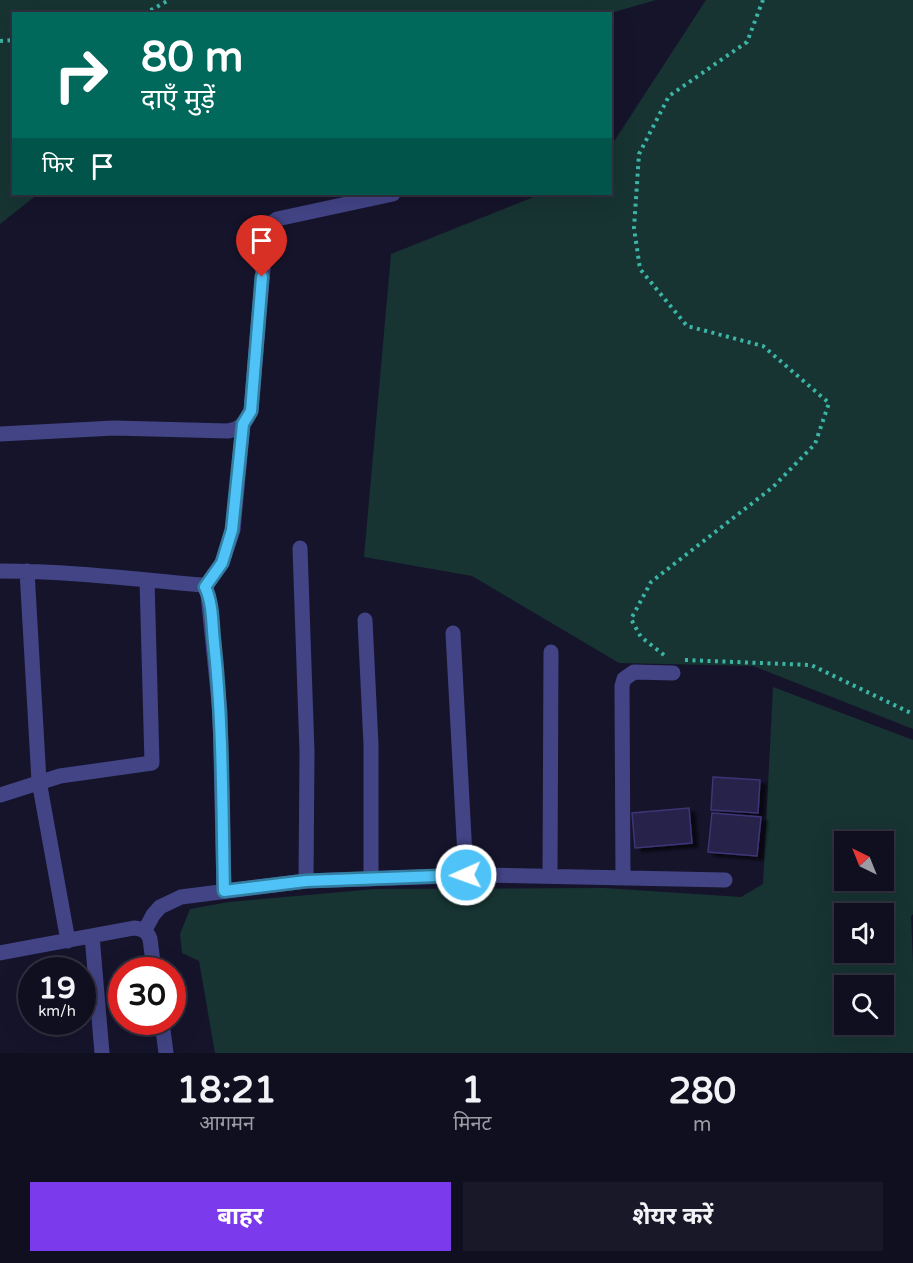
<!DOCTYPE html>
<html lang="hi">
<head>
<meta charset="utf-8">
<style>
	:root { --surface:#100f20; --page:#191829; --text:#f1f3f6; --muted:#9c9ca5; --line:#302f3e; --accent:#7c3aed }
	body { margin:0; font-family:"Varela Round","Noto Sans Devanagari",sans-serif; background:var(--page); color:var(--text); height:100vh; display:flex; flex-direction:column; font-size:22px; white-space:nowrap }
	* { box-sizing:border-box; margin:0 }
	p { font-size:20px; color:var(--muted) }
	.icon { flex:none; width:33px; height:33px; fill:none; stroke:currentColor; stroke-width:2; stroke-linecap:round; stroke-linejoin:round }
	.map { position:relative; height:1053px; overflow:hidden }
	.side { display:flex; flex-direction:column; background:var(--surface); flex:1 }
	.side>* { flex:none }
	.top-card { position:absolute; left:12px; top:12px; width:600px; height:183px; border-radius:0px; box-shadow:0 6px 24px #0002,0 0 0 2px var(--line); background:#00695c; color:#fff; overflow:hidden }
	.needle { width:39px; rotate:317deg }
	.fabs { position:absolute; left:834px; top:831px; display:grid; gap:12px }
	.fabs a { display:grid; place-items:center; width:60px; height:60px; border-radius:0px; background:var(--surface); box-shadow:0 6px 24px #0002,0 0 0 2px var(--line); font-size:30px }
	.speed { position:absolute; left:18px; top:957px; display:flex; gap:12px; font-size:30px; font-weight:700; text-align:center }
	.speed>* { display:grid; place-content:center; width:78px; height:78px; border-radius:50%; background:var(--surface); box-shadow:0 6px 24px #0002,0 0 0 2px var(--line); line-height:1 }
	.speed small { font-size:15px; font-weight:400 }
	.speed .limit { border:9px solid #d22; background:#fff; color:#111 }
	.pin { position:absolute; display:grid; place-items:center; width:51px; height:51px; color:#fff; margin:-62px -26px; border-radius:50% 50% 50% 0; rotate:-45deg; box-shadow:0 0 6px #0007 }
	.pin .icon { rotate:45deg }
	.me { position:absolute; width:66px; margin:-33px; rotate:268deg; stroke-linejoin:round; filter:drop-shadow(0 0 4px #0008) }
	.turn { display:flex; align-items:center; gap:21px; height:126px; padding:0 30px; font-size:27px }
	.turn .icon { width:78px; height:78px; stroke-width:2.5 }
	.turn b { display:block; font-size:42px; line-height:51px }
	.then { display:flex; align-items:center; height:57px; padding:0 30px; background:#0003; gap:12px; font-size:22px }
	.eta { display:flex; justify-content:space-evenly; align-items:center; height:102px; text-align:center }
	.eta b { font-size:36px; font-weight:700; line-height:42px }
	.cta { display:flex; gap:12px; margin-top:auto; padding:12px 30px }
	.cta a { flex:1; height:69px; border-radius:0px; background:var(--accent); color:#fff; font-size:24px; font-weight:700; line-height:69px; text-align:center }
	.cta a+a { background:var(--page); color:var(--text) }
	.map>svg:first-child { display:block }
</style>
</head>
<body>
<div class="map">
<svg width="913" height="1053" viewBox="0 0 913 1053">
	<defs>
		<filter id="shadow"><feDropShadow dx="6" dy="4" stdDeviation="1.5" flood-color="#0009"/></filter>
	</defs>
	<rect width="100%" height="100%" fill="#16142b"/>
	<path fill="#173432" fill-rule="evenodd" d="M0,0H656L607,14H14V194H38L0,224Z
		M706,0H913V729L753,666L619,663L472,576L364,557L391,254L541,194H610L611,146Z
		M773,687L913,740V914L911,917L913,964V1053H215L199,961L182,953L180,934L190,909L229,902L375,889L604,888L741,897L763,884ZM844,842H884V880H844ZM844,914H884V952H844ZM844,986H884V1024H844Z"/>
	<path fill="#27214a" stroke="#3e3575" stroke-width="1.5" filter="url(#shadow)" d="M713,777L760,780L758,813L711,810Z
		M689,808L692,843L635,848L632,813Z
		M712,813L761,817L757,856L708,852Z"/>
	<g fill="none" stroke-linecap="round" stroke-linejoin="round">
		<path stroke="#3bb5a6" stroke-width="4" stroke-dasharray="3 4.5" stroke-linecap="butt" d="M144,14L169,0
			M0,41L14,40
			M664,655L641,637L631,619L651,582L773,487L815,444L829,403L763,346L687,326L640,269L634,228L639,154L669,96L747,42L763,0
			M685,660L811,665L913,714"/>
		<path stroke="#424486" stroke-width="15" d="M0,434L114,428L228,431C241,429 245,423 251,411L266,233L270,224L277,219L393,194
			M300,548L307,752L306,881
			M0,571C67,571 135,579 202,585L205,587
			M27,571L39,781L68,941
			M205,587L208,595L220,712L224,891
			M205,587L222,563L233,530L243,424
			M365,620L371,745V879
			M453,633L466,875
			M0,795L60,776L152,763L147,580
			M550,876L551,652
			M623,878L622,686L624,679L634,672L673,673
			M145,930L153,915L160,907L181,897L306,881L482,875L725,880
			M92,936L102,1053
			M0,953L134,928C143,929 147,931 150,939L154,970
			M162,1022L166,1053"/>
	</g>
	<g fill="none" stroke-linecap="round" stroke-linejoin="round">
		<defs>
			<path id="route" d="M262,277L251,411L243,424L232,530L222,563L205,587C213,603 212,625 214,642C223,724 222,808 224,891L306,881L466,875"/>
		</defs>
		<use href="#route" stroke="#337fa1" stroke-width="15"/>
		<use href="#route" stroke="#4fc3f7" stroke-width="10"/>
	</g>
</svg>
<div class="fabs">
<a><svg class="needle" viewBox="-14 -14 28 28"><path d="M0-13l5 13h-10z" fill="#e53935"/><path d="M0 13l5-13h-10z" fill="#9c9ca5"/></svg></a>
<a><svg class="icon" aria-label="sound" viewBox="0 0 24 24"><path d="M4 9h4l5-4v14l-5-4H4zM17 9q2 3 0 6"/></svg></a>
<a><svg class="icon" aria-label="search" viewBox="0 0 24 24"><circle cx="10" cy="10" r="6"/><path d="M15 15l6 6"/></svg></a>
</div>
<div class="speed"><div>19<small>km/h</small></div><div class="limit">30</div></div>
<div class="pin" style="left:262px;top:277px;background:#d93025"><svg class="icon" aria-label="arrive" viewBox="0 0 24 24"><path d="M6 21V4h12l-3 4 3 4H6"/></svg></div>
<svg class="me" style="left:466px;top:875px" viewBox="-20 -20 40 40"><circle r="17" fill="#4fc3f7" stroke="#fff" stroke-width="3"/><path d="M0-11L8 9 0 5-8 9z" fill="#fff"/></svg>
<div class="top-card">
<div class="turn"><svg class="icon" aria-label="right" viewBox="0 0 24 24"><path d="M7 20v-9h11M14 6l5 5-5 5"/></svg><div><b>80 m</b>दाएँ मुड़ें</div></div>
<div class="then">फिर<svg class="icon" aria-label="arrive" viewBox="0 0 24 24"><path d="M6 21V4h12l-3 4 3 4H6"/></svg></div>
</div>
</div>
<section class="side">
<div class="eta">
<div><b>18:21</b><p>आगमन</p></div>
<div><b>1</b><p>मिनट</p></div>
<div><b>280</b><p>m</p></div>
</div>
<div class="cta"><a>बाहर</a><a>शेयर करें</a></div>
</section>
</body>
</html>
